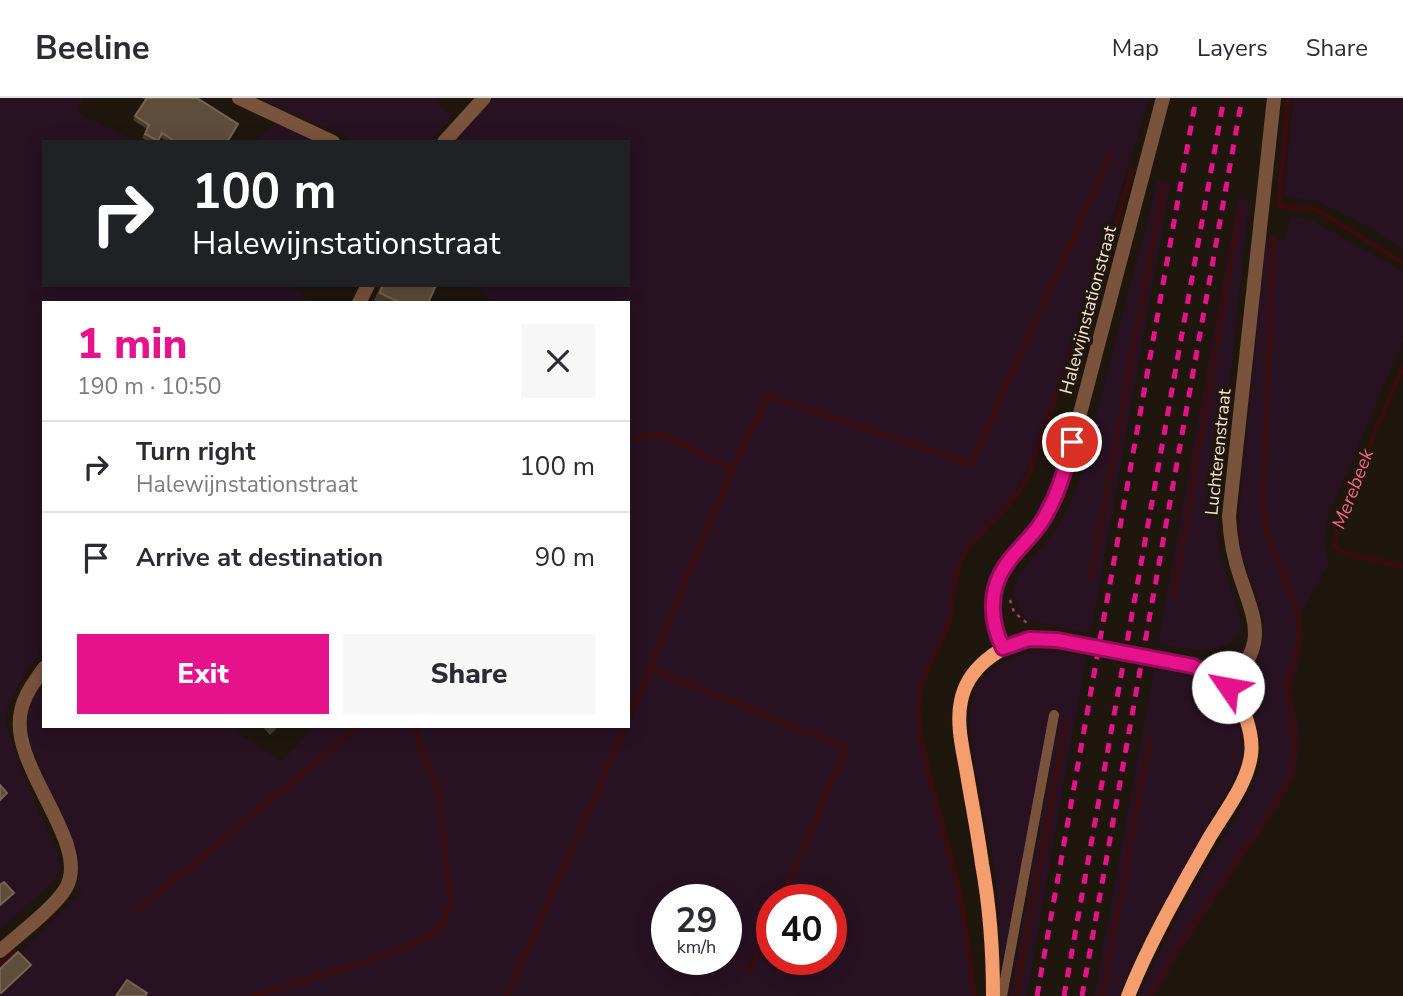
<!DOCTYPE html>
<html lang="en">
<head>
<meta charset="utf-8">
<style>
	:root { --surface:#fff; --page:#f7f7f7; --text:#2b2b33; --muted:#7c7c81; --line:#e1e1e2; --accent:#e5128b }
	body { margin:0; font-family:"Nunito Sans",sans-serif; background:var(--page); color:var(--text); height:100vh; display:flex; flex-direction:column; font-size:26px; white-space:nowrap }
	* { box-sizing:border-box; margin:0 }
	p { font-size:23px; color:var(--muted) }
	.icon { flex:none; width:38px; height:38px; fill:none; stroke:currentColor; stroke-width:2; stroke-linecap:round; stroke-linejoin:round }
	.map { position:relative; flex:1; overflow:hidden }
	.side { position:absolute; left:42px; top:203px; width:588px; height:427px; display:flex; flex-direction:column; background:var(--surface); border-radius:0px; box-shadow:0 4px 18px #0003 }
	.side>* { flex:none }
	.hud { position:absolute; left:42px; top:42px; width:588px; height:147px; border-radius:0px; box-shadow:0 4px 18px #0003; background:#202124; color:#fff; overflow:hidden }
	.speed { position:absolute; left:651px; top:786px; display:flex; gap:14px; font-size:35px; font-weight:700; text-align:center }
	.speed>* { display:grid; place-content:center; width:91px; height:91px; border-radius:50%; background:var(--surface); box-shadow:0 4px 18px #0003; line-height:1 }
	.speed small { font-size:18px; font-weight:400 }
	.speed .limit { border:10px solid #d22; background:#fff; color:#111 }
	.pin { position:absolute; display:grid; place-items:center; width:60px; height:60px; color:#fff; margin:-30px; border:4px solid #fff; border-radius:50%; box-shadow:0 2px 7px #0007 }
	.me { position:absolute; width:77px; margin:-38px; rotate:303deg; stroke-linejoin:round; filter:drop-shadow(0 0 5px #0008) }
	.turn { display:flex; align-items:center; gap:24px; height:147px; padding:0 35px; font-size:32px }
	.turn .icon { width:91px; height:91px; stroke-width:2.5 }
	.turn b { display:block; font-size:49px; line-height:60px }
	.round { display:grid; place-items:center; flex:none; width:74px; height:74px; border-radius:0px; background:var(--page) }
	.headline { display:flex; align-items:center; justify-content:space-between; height:119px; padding:0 35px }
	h1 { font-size:42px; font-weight:800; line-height:52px; color:var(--accent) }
	.cta { display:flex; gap:14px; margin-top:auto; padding:14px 35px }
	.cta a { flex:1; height:80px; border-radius:0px; background:var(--accent); color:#fff; font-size:28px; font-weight:800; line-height:80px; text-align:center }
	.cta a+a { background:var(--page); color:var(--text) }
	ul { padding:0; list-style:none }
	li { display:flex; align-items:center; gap:21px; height:91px; padding:0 35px; border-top:2px solid var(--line) }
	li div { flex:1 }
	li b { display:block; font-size:26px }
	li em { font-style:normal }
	header { display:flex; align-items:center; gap:42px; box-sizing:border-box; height:98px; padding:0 35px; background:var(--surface); border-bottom:2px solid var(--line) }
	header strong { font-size:33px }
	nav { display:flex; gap:38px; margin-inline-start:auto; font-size:24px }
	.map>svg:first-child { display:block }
</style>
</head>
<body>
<header>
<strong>Beeline</strong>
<nav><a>Map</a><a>Layers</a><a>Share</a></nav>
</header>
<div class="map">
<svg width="1403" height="898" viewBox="0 0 1403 898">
	<rect width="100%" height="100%" fill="#1f170e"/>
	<path fill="#281222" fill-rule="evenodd" d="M0,0H83L76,14L139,44H44V187H290L311,205H44V550C35,562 8,602 6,616C2,638 48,733 59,758L60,771L57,780L0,832Z
		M259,0H434L452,20L430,44H358Z
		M493,0H1149L1129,68L1051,307L1027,373L1012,399L994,423L979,436L967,457L957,481L946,540L933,558L920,586L917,614L924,658L961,795L970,860L972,898H144L125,885L116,898H0L32,868L24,859L21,863L16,858L82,793L77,787L78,772L76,756L26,636L28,610L44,581V628H230L282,664L310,633L307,628H628V205H495L475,187H628V44H451ZM667,802H726V861H667ZM772,802H831V861H772Z
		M1293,0H1403V151L1362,125L1320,104L1284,98Z
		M276,25L316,44H253Z
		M1158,81L1171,84L1091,535L1034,523L1024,518L1014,499L1015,486L1020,474L1057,431L1076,393Z
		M1238,99L1249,103L1219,387L1217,429L1220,454L1242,530C1233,561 1182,551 1158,546Z
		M1291,118L1313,123L1403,173V243L1328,419C1325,435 1321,448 1330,463L1301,516L1304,534L1301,557L1291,594L1299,630V652L1295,677L1278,710L1213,805L1176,861L1156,898H1139C1158,852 1182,809 1207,766C1226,736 1250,703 1259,668C1266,641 1252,622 1249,596C1247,573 1265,553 1264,529C1263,503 1247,479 1241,453C1237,433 1240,410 1241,390L1266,140L1284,142Z
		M1249,529C1253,553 1234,579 1208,564C1232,564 1245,552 1249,529Z
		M1030,553H1055L1086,559L1027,898H1010L1060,613L1050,611L1002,874C1001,833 998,792 991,751C986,722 964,632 971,608C980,574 999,564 1030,553Z
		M1154,572C1191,575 1224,585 1239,624C1242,633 1245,646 1243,655C1240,675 1226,695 1216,713C1184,775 1142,832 1120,898H1094Z"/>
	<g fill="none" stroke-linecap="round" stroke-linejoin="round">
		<path stroke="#390d0e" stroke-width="5" d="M1288,0L1279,108L1316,111L1403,165
			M1403,268L1337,425L1334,448L1347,456L1403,468
			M628,341L661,336L732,372L769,298L971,366L1110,58
			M1091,480L1164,86
			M1174,496L1240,110
			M651,571L846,650L781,802
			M628,622L732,372
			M137,813L359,628
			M0,866L13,854
			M750,873L772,822
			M253,898L346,870L422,843L442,828L451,805L438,693L413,628
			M507,898L626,628
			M974,898C970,861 966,824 958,788C949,752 939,716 930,680C924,654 916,628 919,601C922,574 940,553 948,528C954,508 952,486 960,465C975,430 1012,413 1028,378L1115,130L1132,71
			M1016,898L1066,624
			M1102,898L1150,641
			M1151,898L1174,855L1270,715L1290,679L1295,647L1288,585L1298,550L1299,518L1266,432L1263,403L1273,141"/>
		<path stroke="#a8378a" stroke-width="2.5" stroke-dasharray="3.5 5" stroke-linecap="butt" d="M1010,502L1014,514L1028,526
			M1213,561L1224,559L1236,551"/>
		<path stroke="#7a533d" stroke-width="10" d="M1002,898L1054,617"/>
		<path stroke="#7a533d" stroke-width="14" d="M239,0L333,44
			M444,44L484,0
			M359,205L368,187
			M1003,550C990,523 988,491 1006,466C1014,456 1024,447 1032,437C1044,421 1054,403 1062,384L1163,0
			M1228,589C1267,545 1257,528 1240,478C1233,458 1230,438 1229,418L1274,0
			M0,853C18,837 55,809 66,790C92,745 8,668 21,613C24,597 35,583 44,570"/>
		<path stroke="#f49d6f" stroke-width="14" d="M993,898C993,853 990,810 982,766C978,736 972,706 967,676C963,653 956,626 961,603C967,571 998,548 1028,542C1043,539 1060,543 1075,546
			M1128,898C1150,843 1179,793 1208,742C1223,716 1247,687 1251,657C1253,644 1250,632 1246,620C1231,580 1205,570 1165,563"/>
		<path stroke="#e5128b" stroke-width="5" stroke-dasharray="10 9" stroke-linecap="butt" d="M1037,898L1196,0
			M1064,898L1224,0
			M1082,898L1242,0"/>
		<path stroke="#f49d6f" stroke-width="14" d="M1075,546L1165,563"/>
	</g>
	<path fill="#4b3b29" d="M142,0H197L227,44H168L160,39L157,44H150L142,40L147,31L133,22L145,2Z
		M381,187H436L428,205H376L373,204Z
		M262,628H279L270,637Z"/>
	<path fill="#322516" d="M14,795L10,801L0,809V807Z"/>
	<path fill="#5e4d3b" stroke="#776452" stroke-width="2" d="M147,0H197L238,26L227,44H176L162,35L158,43L145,36L149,27L135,18Z
		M383,187H436L428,205H401L380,195Z
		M0,687L7,695L0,702Z
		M4,784L14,795L0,807V787Z
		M18,854L31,867L1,895L0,894V871Z
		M127,882L147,895L145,898H116Z"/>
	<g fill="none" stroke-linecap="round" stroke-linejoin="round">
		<defs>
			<path id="route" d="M1072,344C1065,373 1057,400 1041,425C1031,440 1016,452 1006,467C988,492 990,524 1003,550L1029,541L1057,542L1193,568L1218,581L1228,589"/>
		</defs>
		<use href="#route" stroke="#950c5a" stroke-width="18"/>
		<use href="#route" stroke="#e5128b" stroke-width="12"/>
	</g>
	<g text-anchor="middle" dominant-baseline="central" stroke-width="7" stroke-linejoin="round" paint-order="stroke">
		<g font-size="18" fill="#fbe3d0" stroke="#1f170e">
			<text transform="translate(1088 212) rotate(-75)">Halewijnstationstraat</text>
			<text transform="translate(1218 354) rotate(-84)">Luchterenstraat</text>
		</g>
		<g font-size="19" font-style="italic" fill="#f36684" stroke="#1f170e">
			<text transform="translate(1353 391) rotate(-69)">Merebeek</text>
		</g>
	</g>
</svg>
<div class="speed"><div>29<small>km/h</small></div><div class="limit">40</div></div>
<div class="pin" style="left:1072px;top:344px;background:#d93025"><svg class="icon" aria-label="arrive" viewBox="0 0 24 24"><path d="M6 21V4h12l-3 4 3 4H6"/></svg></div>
<svg class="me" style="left:1228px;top:589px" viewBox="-20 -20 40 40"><circle r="19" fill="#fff"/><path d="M0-13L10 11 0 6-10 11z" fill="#e5128b"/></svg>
<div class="hud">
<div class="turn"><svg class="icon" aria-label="right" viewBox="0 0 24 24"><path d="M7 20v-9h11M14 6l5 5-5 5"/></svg><div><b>100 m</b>Halewijnstationstraat</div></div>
</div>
<section class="side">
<div class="headline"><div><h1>1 min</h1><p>190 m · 10:50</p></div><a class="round"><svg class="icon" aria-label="close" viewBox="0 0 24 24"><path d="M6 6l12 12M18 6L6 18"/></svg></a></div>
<ul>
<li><svg class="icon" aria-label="right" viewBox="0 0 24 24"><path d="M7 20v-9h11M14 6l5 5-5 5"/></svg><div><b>Turn right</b><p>Halewijnstationstraat</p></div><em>100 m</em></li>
<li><svg class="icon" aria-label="arrive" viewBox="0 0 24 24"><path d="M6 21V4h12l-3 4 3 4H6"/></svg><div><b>Arrive at destination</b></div><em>90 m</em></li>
</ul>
<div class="cta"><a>Exit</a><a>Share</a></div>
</section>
</div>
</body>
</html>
